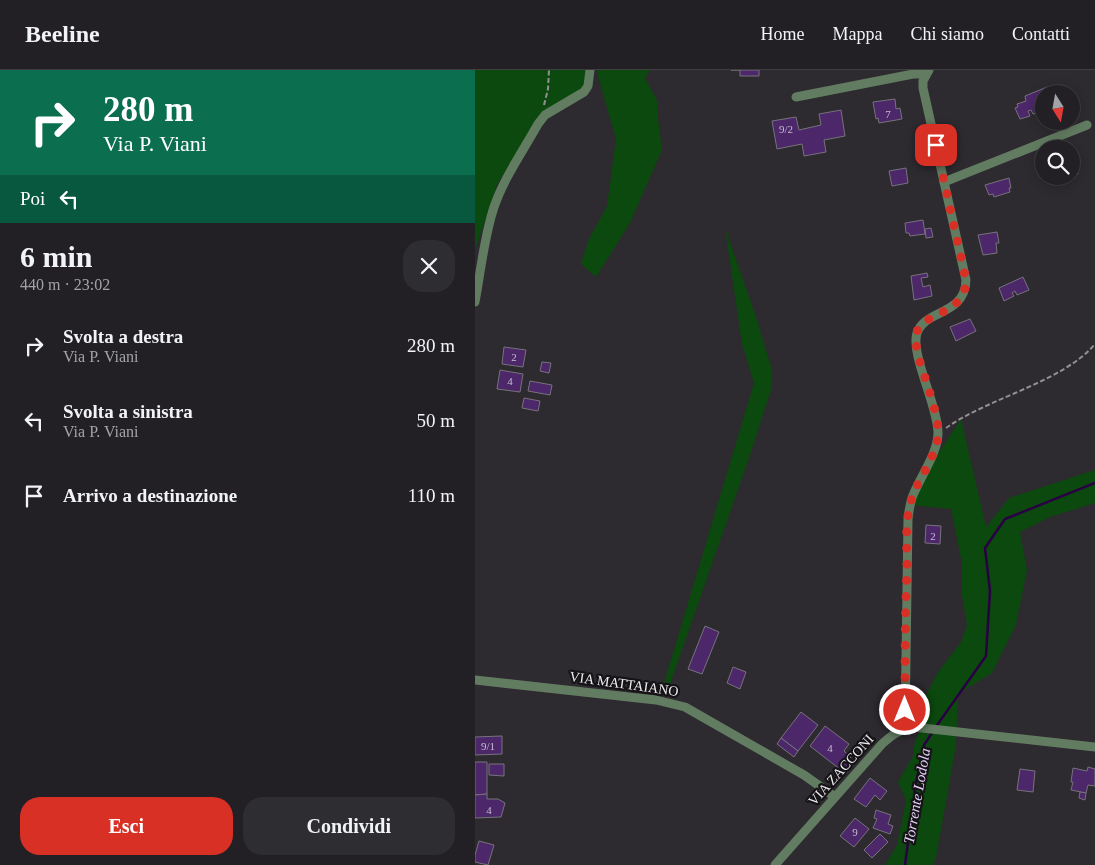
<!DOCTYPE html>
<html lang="it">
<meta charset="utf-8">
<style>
:root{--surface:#222024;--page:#2e2d31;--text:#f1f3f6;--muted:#a2a3a6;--line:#3f3e41;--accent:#d93025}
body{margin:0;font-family:Georgia,serif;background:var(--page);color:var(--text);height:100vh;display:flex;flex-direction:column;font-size:19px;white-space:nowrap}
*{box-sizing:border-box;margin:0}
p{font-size:16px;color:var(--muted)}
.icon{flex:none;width:28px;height:28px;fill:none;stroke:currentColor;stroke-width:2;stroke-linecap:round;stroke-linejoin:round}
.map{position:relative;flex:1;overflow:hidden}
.drawer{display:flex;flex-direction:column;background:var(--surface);width:475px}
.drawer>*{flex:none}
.top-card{background:#0b6e4f;color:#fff;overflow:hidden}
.needle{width:32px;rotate:169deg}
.controls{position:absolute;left:560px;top:15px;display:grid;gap:10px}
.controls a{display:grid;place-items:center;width:45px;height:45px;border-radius:50%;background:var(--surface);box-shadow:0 2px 12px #0003,0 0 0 1px var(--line);font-size:25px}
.pin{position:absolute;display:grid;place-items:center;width:42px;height:42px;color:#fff;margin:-21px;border-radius:10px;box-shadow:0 2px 8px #0006}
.me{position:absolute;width:55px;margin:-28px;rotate:0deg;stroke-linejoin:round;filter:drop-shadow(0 0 4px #0008)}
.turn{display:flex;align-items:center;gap:18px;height:105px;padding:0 20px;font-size:22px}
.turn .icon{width:65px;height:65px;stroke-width:2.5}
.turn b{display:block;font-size:35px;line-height:42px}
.then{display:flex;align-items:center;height:48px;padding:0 20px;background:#0003;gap:10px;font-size:19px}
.round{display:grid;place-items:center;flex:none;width:52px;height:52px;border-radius:20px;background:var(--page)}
.summary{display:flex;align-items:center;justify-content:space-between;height:85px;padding:0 20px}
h1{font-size:30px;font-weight:800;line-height:38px}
.button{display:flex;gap:10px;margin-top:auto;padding:10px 20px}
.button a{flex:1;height:58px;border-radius:20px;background:var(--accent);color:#fff;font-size:20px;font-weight:800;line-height:58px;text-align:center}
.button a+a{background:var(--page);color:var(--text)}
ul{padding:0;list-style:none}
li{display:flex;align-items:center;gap:15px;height:75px;padding:0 20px}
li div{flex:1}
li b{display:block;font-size:19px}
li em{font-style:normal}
header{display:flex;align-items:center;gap:30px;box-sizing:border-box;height:70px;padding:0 25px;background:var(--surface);border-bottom:1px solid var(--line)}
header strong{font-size:24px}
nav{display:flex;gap:28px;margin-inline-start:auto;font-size:18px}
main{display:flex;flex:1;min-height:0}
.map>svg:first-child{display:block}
.green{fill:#0c490e}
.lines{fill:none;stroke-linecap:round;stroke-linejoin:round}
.stream{stroke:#290043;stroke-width:2.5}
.building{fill:#4c276a;stroke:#76737a}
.path{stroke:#929095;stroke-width:2;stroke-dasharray:5 2.5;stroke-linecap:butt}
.minor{stroke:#627c61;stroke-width:9}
.route{stroke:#d93025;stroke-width:9;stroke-dasharray:0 16.2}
.labels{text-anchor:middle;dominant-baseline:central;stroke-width:4.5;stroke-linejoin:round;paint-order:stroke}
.number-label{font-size:11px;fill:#c6bbce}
.street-label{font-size:14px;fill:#eeecf0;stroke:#151316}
.water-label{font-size:15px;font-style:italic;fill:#e4d1fa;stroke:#151316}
</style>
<header>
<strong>Beeline</strong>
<nav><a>Home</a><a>Mappa</a><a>Chi siamo</a><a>Contatti</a></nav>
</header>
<main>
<section class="drawer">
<div class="top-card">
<div class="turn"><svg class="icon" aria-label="right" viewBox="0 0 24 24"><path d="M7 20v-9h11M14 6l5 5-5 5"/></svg><div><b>280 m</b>Via P. Viani</div></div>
<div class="then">Poi<svg class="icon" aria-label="left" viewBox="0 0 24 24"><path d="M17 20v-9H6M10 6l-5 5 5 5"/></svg></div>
</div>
<div class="summary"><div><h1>6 min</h1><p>440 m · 23:02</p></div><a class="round"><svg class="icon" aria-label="close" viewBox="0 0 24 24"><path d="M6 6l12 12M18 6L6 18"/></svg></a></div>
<ul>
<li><svg class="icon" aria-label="right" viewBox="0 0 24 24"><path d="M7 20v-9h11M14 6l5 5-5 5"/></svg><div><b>Svolta a destra</b><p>Via P. Viani</p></div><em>280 m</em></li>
<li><svg class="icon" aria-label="left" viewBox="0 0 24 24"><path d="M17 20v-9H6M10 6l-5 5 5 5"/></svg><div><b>Svolta a sinistra</b><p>Via P. Viani</p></div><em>50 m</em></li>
<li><svg class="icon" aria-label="arrive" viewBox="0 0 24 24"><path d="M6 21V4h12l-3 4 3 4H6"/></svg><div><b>Arrivo a destinazione</b></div><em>110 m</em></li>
</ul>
<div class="button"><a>Esci</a><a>Condividi</a></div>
</section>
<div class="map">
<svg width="620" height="795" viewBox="0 0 620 795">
<rect width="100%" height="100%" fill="#2d2a30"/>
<g class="green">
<path d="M0,0H112V13L104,22L92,27L63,47L22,115L0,180Z"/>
<path d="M123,0H175L170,8L183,32L182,41L187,80L155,153L121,207L106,194L113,171L132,136L141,69L123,6Z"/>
<path d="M250,158L280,244L296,297V320L274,388L192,623H186L279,313L267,274Z"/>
<path d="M486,349L511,457L534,428L620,400V433L575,447L545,462L552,500L541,555L517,603L483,624L481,675L461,788L458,795H410L422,775L431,730L423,712L438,686L440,671L444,663L449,629L463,602L486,572L492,555L487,526V494L476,439L435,435L444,413Z"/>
</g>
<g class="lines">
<g class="stream">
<path d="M460,658L511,586L515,521L510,478L530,449L620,413"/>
<path d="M430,795L441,713L449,675L457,663"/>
</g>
</g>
<g class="building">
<path d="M256,0H284V6H265V0Z"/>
<path d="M572,17L574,23L582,20L583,23L588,22V24H569V41L558,44L556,40L553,41L555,46L545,49L540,38L543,37L542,34L551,31L550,26Z"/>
<path d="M420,29L421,39L425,38L427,49L404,53L403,48L401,49L398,32Z"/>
<path d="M366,40L370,66L349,70L351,82L329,86L327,74L302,79L297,51L321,47L324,60L346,55L344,44Z"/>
<path d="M596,88H598L603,104L596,106Z"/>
<path d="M431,98L433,113L417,116L414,101Z"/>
<path d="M534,108L536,118H534L535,122L519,127L518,124L514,125L510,115Z"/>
<path d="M448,150L450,164L435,166L434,163H431L430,153Z"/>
<path d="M456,158L458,167L451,168L450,159Z"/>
<path d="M522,162L524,173H521L522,183L508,185L503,165Z"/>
<path d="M452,203L453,207L446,208L448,217L455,215L457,226L439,230L436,206Z"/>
<path d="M548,207L554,220L542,225L540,221L537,223L539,226L529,231L524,218Z"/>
<path d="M495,249L501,261L481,271L475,257Z"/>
<path d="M29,277L51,280L48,297L27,294Z"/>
<path d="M67,292L76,293L74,303L65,301Z"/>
<path d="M25,300L48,304L45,322L22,319Z"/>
<path d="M55,311L77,315L75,325L53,321Z"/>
<path d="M49,328L65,331L63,341L47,338Z"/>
<path d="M451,455L466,456L465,474L450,473Z"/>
<path d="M230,556L244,562L227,604L213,599Z"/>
<path d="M258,597L271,602L265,619L252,613Z"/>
<path d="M326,642L343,655L323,681L306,668Z"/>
<path d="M350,656L374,674L369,681L376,687L373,690L378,694L371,704L335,676Z"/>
<path d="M27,666V684L0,685V667Z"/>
<path d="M306,668L323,681L319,687L302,674Z"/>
<path d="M0,692H12V724L0,725Z"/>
<path d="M14,694H29V706L14,705Z"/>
<path d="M613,697L620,699V716L613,715L611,723L596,720L598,712H596L598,698L612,701Z"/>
<path d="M545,699L560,701L558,722L542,720Z"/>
<path d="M395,708L412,721L405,730L400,725L391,737L379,729Z"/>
<path d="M605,722L611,723L610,730L604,728Z"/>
<path d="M12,724V729H23L30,733L26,747L0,748V725Z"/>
<path d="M401,740L416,745L413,754L418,756L415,764L398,758L402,749L399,748Z"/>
<path d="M380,748L394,759L379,777L365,766Z"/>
<path d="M405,764L413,772L397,788L389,780Z"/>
<path d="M4,771L19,775L13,795L0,792V785Z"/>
</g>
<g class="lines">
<g class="path">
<path d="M69,35L73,19L74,0"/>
<path d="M471,358C513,328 588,312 620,274"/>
</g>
<g class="minor">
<path d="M321,27L438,4H450"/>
<path d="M469,112L612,55"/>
<path d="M0,232C6,200 9,167 19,137C29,108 48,81 63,54L70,45L109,22L113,16L115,0"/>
<path d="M0,610L181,630L210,637L329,705L360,727"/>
<path d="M430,658L433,449C434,440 435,431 439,423C446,406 463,382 463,363C463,336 435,284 442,263C450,239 490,246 491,210L448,18V11L454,0"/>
<path d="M300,795L407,674C417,665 425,659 438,657L620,677"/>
</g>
</g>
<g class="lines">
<path class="route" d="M430,640C430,593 430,546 432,499C432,478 430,455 435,435C440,411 461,390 463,365C464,345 451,312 445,292C443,284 440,274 441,265C445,241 490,247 491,210L461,75"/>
</g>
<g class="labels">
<g class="number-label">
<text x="413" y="44">7</text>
<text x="311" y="59">9/2</text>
<text x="39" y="287">2</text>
<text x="35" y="311">4</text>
<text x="458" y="466">2</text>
<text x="13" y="676">9/1</text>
<text x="355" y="678">4</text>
<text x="14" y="740">4</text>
<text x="380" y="762">9</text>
</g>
<g class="street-label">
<text transform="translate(149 614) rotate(8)">VIA MATTAIANO</text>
<text transform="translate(366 700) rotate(-48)">VIA ZACCONI</text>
</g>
<g class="water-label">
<text transform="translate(442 726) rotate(-80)">Torrente Lodola</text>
</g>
</g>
</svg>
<div class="controls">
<a><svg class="needle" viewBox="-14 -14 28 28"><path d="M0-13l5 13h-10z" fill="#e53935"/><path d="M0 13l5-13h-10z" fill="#a2a3a6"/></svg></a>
<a><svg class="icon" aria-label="search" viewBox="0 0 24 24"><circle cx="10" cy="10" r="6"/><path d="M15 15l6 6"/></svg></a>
</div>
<div class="pin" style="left:461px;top:75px;background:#d93025"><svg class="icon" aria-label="arrive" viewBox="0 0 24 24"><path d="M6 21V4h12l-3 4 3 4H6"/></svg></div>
<svg class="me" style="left:430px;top:640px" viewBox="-20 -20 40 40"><circle r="17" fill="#d93025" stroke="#fff" stroke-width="3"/><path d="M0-11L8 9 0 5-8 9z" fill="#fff"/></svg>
</div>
</main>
